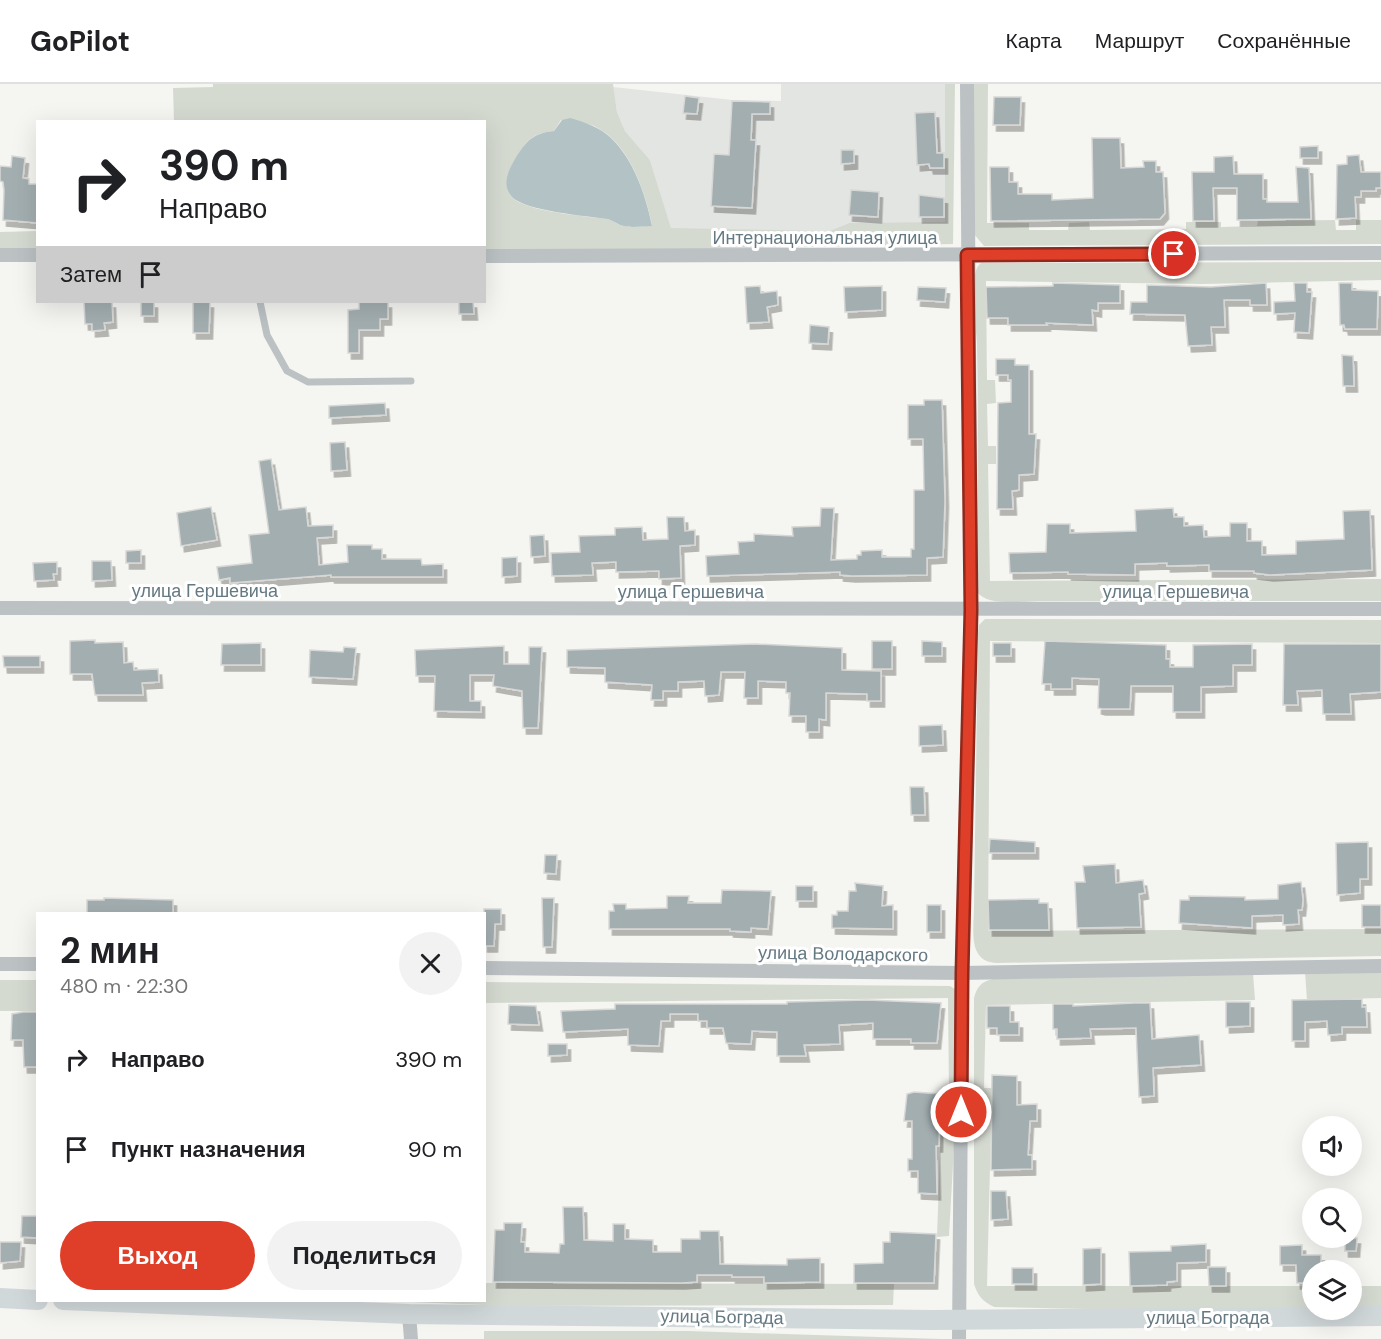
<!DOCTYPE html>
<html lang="ru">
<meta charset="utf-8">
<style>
:root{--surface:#fff;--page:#f2f2f2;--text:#202124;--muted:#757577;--line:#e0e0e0;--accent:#df3e29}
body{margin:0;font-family:"DM Sans",sans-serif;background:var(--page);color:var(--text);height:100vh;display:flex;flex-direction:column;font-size:22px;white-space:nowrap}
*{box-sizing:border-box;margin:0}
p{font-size:20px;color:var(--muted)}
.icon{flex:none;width:33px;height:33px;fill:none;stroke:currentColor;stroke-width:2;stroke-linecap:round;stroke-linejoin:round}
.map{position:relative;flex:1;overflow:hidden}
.panel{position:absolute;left:36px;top:828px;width:450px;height:390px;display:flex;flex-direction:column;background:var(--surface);border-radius:0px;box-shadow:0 6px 24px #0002}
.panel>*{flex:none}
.guide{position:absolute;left:36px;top:36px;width:450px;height:183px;border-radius:0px;box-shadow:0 6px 24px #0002;background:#fff;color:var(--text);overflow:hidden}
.tools{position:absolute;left:1302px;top:1032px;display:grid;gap:12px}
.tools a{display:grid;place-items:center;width:60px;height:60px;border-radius:50%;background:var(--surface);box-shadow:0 6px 24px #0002;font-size:30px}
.pin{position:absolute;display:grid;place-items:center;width:51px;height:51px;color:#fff;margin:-26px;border:3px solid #fff;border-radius:50%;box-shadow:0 2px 6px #0007}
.me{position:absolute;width:66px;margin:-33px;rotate:0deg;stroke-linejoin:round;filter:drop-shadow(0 0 4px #0008)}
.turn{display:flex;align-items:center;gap:21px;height:126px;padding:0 24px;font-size:27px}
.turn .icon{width:78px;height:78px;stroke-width:2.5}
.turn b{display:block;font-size:42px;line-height:51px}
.then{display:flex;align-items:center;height:57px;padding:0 24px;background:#0003;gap:12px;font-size:22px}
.round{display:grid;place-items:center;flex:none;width:63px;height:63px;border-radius:32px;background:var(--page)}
.summary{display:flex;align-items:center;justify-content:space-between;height:102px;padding:0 24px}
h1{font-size:36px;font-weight:700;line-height:45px}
.button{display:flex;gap:12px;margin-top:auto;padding:12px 24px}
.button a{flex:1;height:69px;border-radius:36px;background:var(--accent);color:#fff;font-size:24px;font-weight:700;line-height:69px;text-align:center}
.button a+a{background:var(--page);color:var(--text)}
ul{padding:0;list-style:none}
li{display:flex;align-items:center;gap:18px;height:90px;padding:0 24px}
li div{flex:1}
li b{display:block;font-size:22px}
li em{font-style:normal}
header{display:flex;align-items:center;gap:36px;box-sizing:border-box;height:84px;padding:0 30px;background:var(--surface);border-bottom:2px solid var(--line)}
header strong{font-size:28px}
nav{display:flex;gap:33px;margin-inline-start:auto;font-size:21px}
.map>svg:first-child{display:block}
.built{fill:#e3e5e3}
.green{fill:#d5dad1;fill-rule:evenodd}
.water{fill:#b3c3c5}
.building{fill:#a3aeb1;stroke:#d7d7d5;stroke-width:1.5;filter:url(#shadow)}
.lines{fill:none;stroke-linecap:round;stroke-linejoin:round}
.lane{stroke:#bcc2c4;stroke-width:7}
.street{stroke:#bcc2c4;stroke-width:14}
.secondary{stroke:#d1d8da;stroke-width:20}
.route-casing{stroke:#91281b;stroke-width:15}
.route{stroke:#df3e29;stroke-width:10}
.labels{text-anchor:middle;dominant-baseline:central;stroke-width:6;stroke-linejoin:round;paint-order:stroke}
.street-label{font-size:18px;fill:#657982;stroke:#fff}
</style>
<header>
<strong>GoPilot</strong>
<nav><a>Карта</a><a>Маршрут</a><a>Сохранённые</a></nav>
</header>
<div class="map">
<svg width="1381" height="1255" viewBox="0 0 1381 1255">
<defs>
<filter id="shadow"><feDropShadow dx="3.5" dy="6" stdDeviation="0" flood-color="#0004"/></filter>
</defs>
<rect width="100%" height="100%" fill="#f5f5f2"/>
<path class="built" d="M781,0H945V139H849L829,147L671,145L650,76L625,47L617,28L613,3L732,16L781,17Z"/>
<g class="green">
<path d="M213,0H613L617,28L625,47L650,76L671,144L829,147L849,139L945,138V0H955L953,160L485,170L484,38L174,37L173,4L213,3ZM561,36C572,38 585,38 594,42C629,58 645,107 652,141C644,142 632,144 624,142C618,141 613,136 607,135C587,132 525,128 512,113C500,99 510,84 518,71C528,54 535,49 554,47Z"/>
<path d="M974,0H988L987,139H1029V146H1068L1069,139L1089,138L1090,146L1186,145V138H1221V143L1257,142L1258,137L1335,136L1336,146H1356V136H1381V160L984,162L974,150Z"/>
<path d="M37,147V171H0V148Z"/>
<path d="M1381,178V196L1203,200L986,197L987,296H995L996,319L987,320L988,362H996V380H988L990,497L1381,495V517H1040C1024,517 988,523 977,508C977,425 979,342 977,259C976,242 967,189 981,179Z"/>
<path d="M985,535L1381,536V559L990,557L988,847L1381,845V872L997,879C967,878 974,845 974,823L978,548L979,541Z"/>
<path d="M1305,888H1381V914L1307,916Z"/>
<path d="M1253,889L1255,916L986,921L984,1004H992L987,1202H1312V1225L1136,1226L994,1223C982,1217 978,1212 974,1200V914C977,903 980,899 992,895Z"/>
<rect x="0" y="896" width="37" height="31"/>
<path d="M484,898L950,902L955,905L958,912L957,1009L949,1152L937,1153L942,1008H949L948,914L485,919Z"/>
<path d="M485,1199L894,1200L893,1221L508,1222L388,1217L484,1216Z"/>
<rect x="1352" y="1202" width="29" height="22"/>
<path d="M484,1247H689L941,1255H484Z"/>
</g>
<path class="water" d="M570,34C584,38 600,43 611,54C634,76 646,112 652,142C643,142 632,144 624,142C618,141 613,136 607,135C587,132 525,127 512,113C501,101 508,87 515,75C526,57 533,49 554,47L562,36Z"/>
<g class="building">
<path d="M685,12L699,14L697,30L683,29Z"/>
<path d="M994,13H1021L1020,41H993Z"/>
<path d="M732,17L770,18V30H752L751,56H756L752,124L711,122L714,70L729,71Z"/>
<path d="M935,28L937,69H944V84H930L929,80L917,81L915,29Z"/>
<path d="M1092,54H1120L1121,84L1144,83L1143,77H1156V88H1163L1165,129L1160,135L991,137L990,83H1009V98H1018V110H1052V116L1093,114Z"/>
<path d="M1318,62V74H1300V63Z"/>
<path d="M841,66H854V79L841,80Z"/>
<path d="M1359,71L1361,88H1381V104H1376V107H1361V113H1355L1356,134L1336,135L1337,81L1347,80V72Z"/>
<path d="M12,72L25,74L23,94L29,95V100H38V139L3,136L4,106L3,98L0,97V82L11,83Z"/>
<path d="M1233,72L1234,90H1263V115H1267V118H1298L1296,83L1309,84L1311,135L1237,136V104H1213L1214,137H1193L1192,88H1214V73Z"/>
<path d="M851,106L879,108L878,133L849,131Z"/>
<path d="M919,111L944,114V133H919Z"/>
<path d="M1053,199L1120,201V219H1098V227L1092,226L1093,241L1046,239L1047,241H1008V234H987L986,203L1053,202Z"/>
<path d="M1266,199L1267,221H1250V216H1224L1225,243H1211L1212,261L1188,262L1185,231L1130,230L1131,218H1147V201L1211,203Z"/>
<path d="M1294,199H1307V208H1312L1309,249L1294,248L1295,229L1274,230V218L1295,217Z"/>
<path d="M1339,199H1352V206L1378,207L1377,245H1345L1344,241H1340Z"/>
<path d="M760,202L761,209L777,207L778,221L767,223L769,238L747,239L745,203Z"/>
<path d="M882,202V226L845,228L844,203Z"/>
<path d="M918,203L946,204L945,218L917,216Z"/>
<path d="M84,218H112L113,238L104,239L105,246L92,247V240H85Z"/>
<rect x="141" y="218" width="13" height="14"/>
<path d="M193,218H210L209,249H193Z"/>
<path d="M359,218H388V235H380V246H359V269H348V226L359,225Z"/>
<path d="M459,218H473L474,230H459Z"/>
<path d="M810,241L829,243L828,260L809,259Z"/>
<path d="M1342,271L1353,272L1354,302H1343Z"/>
<path d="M996,275H1015V281H1029V350H1036L1034,390L1019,391V406L1012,407L1013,425H997L998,319L1011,318V296H1008V291H996Z"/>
<path d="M924,316H942L945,417L943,473L927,474V491L852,492L840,491V488L707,492L706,472L739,470L738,458L754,457V450L793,452L792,443L820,442L821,424H834L831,476L857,475V471H861V467L882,466V473H911V465H914V406H924L923,355H908V321H924Z"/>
<path d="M385,319L386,331L329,334V322Z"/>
<path d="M345,358L347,386L331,387L330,359Z"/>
<path d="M271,375L279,426L306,423L308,442L333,441V453L317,454L319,481L348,478L347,461H372V465H382V475H421L422,481L443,480V493H331V491L230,499V494L219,496L217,483L252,479L249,451L269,449L259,377Z"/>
<path d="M211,423L217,456L181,462L177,429Z"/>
<path d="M1173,424L1174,433H1184V442L1203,441L1204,453L1230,452V439H1247V457H1262V471L1296,470V457L1344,455L1343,427L1370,426L1372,486L1270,491L1254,489V487H1209V481L1167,482V479L1135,480V491L1068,490V488L1010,489L1009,469L1046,468L1047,440H1070V449L1136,447L1135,426Z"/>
<path d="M667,433H684L685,447L695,446V461L680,462L681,494L659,495V487L616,488V478L592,479L593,491L552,492L551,469L580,468L579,452L615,451V444L642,443L643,456L668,455Z"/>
<path d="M544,451L545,472L531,473L530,452Z"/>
<path d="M141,466V479H126V467Z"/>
<path d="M517,473V492L502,493V474Z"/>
<path d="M92,477H111L112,496L92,497Z"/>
<path d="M57,478V490H53L54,496L34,497L33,479Z"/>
<path d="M95,556V559L123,558L124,579L133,578L134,586L158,585L159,598L142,599L143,611H95L92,590H70V557Z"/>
<rect x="872" y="557" width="20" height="28"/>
<path d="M922,557L942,558V572H922Z"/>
<path d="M1045,557L1166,561V575H1170V583H1193V561L1252,560V581H1233V602L1201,603V628H1173V602H1131L1130,625H1102L1098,624L1099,595L1072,594V605H1051V600H1042Z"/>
<path d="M261,559V581H221L222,560Z"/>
<rect x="993" y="559" width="18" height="13"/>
<path d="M755,560L842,564V586L881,587V617H867V610L826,609V636L819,635V648H806V632H789L790,609H786V598L758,597V614H744L745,588H721L719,611L705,612L704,597L678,598V607H663V616H651L652,601L605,598V584L567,583V566Z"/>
<path d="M1284,560H1381V608L1350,610L1351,630H1323L1322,606L1297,607L1298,621H1283Z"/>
<path d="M504,562V580H529V563H542L538,644H523L522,607L493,602L494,591H470V617H481V628L434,627L435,592H416L415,566Z"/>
<path d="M344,563L356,564L353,595L309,593L310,566L343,568Z"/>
<path d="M3,572H40V583H4Z"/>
<path d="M942,641L943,661L919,662V642Z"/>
<path d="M910,703H924L925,731H911Z"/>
<path d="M990,755L1035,758V769H989Z"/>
<path d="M1368,758V795H1360V809L1337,811L1336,759Z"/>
<path d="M545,771H557L556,790L544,789Z"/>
<path d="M1115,780L1116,799L1143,796L1145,809L1139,810L1141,843L1077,844L1075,798H1085L1083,782Z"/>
<path d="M1301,798L1303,816L1302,826H1298L1299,840L1283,841V831L1252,832V844L1179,839L1180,816H1189V812L1245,813V816L1278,815V801Z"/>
<path d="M855,799L883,802L882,822L893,821V845L832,844V831H837V827H848L849,807H856Z"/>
<rect x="796" y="802" width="17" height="15"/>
<path d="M722,806L771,807L768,845L751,844V848L730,847V845H609V827H614L613,820H626V825L667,824V812H689L688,819H721Z"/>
<path d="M104,814L173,816V830H87V816H104Z"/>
<path d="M542,814H554L552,863H543Z"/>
<path d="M1039,815V819H1048L1049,846H989L988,816Z"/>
<rect x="927" y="821" width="14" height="27"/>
<rect x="1362" y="821" width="19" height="22"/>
<path d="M484,825H501V840H495L494,862H484Z"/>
<path d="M1362,915V923H1366L1367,943H1342V950L1328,951L1327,937L1305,938V957H1292V916Z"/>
<path d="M867,916L941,919L937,959H911V955H873V939L839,941L840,960L804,961L806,972H777V948L752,947L751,960L726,959L723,944H707V937H698V930H670V937H661L659,962L628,961V945L563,948L561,927L615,925V920H787V918Z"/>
<path d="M1226,918H1250V942L1226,943Z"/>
<path d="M1135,919H1150L1152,955L1199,951L1201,981L1153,984L1154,1012L1139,1013L1136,944L1090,945L1091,954L1057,955V945H1053V920H1073V922Z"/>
<path d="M509,921L536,922L539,941L508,940Z"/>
<path d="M987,922H1010V938H1019V951H997V944H987Z"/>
<path d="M23,928H38L37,983H24L23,956H11L12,930Z"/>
<path d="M548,960H567V971L548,972Z"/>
<path d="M992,991L1017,992V1021L1037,1020V1037H1030L1028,1071H1032V1085L991,1086Z"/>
<path d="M914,1008L940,1010L939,1062H936L937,1110L918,1109V1087H908V1075H912V1037H904L907,1010Z"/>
<path d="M991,1107H1006L1008,1135L991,1136Z"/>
<path d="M563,1123H583L584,1156L613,1157V1140H625V1155L653,1156V1168H681V1155H700V1147H719L720,1180L787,1181V1175L820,1174V1198L764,1199V1193H732V1191H697V1198L682,1199L493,1198L495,1146H504V1139H522L521,1158H525V1168L559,1169L560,1160H564Z"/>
<path d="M22,1132H38V1154L21,1153Z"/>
<path d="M890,1148L936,1150L934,1199H854V1180L883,1179V1158H890Z"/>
<path d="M1345,1154H1357L1356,1167H1345Z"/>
<path d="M0,1158H21L20,1177L0,1179Z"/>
<path d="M1206,1160V1178L1177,1179V1197L1167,1198V1201L1130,1202L1129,1168L1171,1167V1162Z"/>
<path d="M1302,1161V1171H1321V1186H1312V1199H1297L1296,1181H1280V1162Z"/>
<path d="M1101,1164V1200L1083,1201V1165Z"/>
<path d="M1208,1183H1226V1202H1209Z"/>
<rect x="1012" y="1184" width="21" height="16"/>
</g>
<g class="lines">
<path class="lane" d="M260,218L267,251L287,287L308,298L411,297"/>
<g class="street">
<path d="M0,171H38"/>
<path d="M484,172L1381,169"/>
<path d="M0,524L1381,525"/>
<path d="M0,880H38"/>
<path d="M484,884L962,889L1381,882"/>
<path d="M409,1230L411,1255"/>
<path d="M959,1255L962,889L971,526L967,0"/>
</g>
<g class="secondary">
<path d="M0,1214L38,1216"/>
<path d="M63,1216L409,1230L933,1236L1381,1232"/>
</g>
</g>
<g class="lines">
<defs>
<path id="route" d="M961,1028L962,889L971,526L967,171L1174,170"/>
</defs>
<use href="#route" class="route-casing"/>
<use href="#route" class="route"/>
</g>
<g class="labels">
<g class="street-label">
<text x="825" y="154">Интернациональная улица</text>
<text x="205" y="507">улица Гершевича</text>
<text x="691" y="508">улица Гершевича</text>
<text x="1176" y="508">улица Гершевича</text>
<text transform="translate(843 870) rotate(1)">улица Володарского</text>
<text transform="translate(722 1233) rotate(1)">улица Бограда</text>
<text x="1208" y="1234">улица Бограда</text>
</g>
</g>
</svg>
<div class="tools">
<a><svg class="icon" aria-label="sound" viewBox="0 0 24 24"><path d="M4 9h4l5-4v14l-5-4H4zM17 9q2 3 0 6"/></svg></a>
<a><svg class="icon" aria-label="search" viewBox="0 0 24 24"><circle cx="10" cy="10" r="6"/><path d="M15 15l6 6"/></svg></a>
<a><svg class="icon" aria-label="layers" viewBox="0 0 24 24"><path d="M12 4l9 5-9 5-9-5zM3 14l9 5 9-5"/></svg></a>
</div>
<div class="pin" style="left:1174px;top:170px;background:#d93025"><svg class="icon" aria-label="arrive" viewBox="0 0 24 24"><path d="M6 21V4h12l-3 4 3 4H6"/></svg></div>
<svg class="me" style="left:961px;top:1028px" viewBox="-20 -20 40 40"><circle r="17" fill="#df3e29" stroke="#fff" stroke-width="3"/><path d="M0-11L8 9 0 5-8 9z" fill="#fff"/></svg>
<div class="guide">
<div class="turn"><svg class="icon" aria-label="right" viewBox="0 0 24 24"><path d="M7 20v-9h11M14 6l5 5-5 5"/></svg><div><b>390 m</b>Направо</div></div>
<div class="then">Затем<svg class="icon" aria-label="arrive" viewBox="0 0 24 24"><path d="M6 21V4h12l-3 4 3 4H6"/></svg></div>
</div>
<section class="panel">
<div class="summary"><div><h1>2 мин</h1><p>480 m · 22:30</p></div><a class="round"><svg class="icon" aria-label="close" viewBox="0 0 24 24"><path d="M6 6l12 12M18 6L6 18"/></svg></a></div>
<ul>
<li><svg class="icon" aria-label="right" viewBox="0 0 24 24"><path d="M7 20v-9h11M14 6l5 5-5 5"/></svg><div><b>Направо</b></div><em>390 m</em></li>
<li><svg class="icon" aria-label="arrive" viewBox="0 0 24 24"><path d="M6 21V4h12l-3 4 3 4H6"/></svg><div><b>Пункт назначения</b></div><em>90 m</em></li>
</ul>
<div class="button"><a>Выход</a><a>Поделиться</a></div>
</section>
</div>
